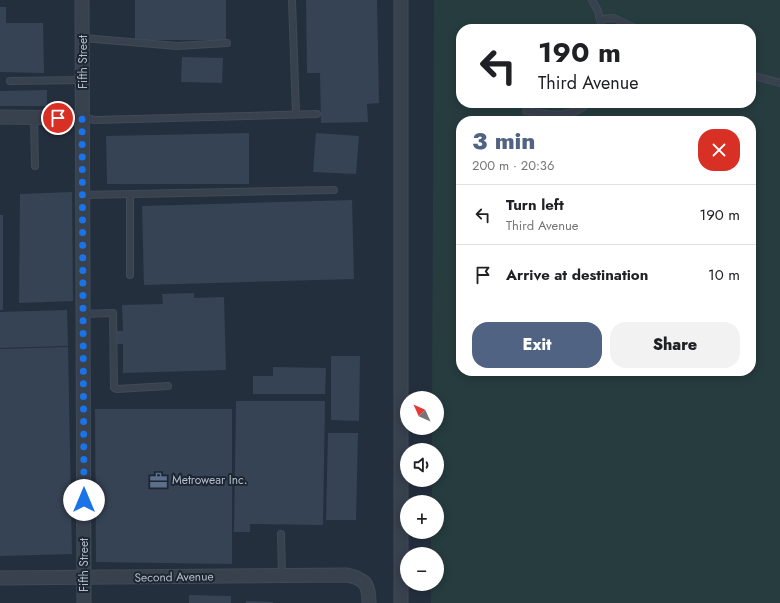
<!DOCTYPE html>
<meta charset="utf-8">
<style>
:root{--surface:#fff;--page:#f2f2f2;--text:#202124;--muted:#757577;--line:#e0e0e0;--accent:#506383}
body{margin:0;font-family:Jost,sans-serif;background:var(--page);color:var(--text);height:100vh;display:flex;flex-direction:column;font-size:15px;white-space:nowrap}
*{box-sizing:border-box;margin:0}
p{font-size:13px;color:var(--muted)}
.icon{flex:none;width:22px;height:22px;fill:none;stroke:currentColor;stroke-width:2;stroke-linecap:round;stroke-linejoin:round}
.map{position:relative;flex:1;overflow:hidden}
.sheet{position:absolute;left:456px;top:116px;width:300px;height:260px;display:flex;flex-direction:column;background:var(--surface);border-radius:16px;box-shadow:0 2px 10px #0003}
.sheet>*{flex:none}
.banner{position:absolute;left:456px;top:24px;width:300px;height:84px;border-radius:16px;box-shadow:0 2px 10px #0003;background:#fff;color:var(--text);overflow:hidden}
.needle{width:26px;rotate:315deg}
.tools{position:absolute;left:400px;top:391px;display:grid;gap:8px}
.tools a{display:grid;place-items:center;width:44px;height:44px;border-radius:50%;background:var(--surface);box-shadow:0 2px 10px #0003;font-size:20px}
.pin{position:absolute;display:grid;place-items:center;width:34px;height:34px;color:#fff;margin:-17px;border:2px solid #fff;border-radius:50%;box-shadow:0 1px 4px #0007}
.me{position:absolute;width:44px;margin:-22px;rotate:0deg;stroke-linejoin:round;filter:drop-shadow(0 0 3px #0008)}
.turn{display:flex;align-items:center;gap:14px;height:84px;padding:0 16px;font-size:18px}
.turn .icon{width:52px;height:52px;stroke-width:2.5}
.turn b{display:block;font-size:28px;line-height:34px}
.round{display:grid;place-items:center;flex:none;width:42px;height:42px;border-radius:16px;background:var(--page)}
.overview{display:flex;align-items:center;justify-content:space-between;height:68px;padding:0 16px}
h1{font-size:24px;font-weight:800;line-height:30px;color:var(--accent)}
.primary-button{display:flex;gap:8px;margin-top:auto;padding:8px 16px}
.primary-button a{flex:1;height:46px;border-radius:16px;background:var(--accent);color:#fff;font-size:16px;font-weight:800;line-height:46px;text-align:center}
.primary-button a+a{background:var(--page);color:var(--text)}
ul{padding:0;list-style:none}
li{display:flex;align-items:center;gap:12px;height:60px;padding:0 16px;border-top:1px solid var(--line)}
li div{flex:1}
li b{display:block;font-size:15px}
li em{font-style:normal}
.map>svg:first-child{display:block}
.green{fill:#263c3f;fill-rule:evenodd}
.building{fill:#364354}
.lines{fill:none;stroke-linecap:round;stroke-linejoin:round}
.service-casing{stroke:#414a57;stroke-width:8}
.minor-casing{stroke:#414a57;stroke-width:15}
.service{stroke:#38414e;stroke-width:6}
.minor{stroke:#38414e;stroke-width:13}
.route{stroke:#1a73e8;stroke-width:7;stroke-dasharray:0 12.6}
.labels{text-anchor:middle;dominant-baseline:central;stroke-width:4;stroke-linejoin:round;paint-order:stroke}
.street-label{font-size:12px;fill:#b4bcc9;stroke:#1d2633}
.poi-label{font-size:12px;fill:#b4bcc9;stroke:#1d2633;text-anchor:start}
</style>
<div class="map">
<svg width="780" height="603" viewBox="0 0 780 603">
<rect width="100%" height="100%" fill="#242f3e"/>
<path class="green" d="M434,0H780V603H431V584H437V554H431V532H437V502H432V480H437V450H432V428H437V398H432ZM461,29H751V103H461ZM461,121H751V371H461Z"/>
<g class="building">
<rect x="135" y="0" width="91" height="40"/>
<path d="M306,0H377L379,103L367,104L368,122L321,123L320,73H307Z"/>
<path d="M0,7H6V23H43L44,73L0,72Z"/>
<path d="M182,57L223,58L222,83L181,82Z"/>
<path d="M47,90V106H0V91Z"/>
<path d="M249,133V184H107L106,136Z"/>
<path d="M316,133L359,136L356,174L313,172Z"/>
<path d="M72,192L73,301L19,303L20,194Z"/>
<path d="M352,200L354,279L144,285L142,206Z"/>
<rect x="0" y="215" width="3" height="95"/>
<path d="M194,293V298L224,297L226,370L123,373V344H116V331H123L122,305L163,304L162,294Z"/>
<path d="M67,310L68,346L0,348V312Z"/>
<path d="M68,347L72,554L0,556V349Z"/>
<path d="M331,356H360L359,421L331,420Z"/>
<path d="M273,367L326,368L325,394H253V376H273Z"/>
<path d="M236,401H325L323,525L250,524V532H234Z"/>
<path d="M95,409H232V564L96,562Z"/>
<path d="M328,433H358L356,520H326Z"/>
<path d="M189,595L231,596V603H189Z"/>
<path d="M246,601L273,602V603H246Z"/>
</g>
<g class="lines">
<defs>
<g id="service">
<path d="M292,0L296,114"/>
<path d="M592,0L598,11L602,29"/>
<path d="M600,19L614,18L637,29"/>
<path d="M83,38L177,46L227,43"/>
<path d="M751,75L780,83"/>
<path d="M10,81L83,80"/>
<path d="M526,111C548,114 570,120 588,103"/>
<path d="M34,117L35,166"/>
<path d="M82,118L96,120L317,114"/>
<path d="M130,194V275"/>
<path d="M83,195L334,190"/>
<path d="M83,314L113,313L114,388L117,389L168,386"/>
<path d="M281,534L282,575"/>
</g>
<g id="minor">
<path d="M82,0L84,603"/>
<path d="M401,0V603"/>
<path d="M0,117L82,118"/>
<path d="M0,578L347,575C366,579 369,585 369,603"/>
</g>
</defs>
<use href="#service" class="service-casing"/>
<use href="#minor" class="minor-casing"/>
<use href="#service" class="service"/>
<use href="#minor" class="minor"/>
</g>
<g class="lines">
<path class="route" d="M58,118H82L84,500"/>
</g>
<defs>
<symbol id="office-bare" viewBox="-9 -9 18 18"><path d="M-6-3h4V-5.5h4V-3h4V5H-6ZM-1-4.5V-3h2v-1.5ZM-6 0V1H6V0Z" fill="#5c6f8a" stroke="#1d2633" stroke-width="2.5" paint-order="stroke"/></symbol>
</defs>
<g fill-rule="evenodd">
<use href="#office-bare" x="146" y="468" width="25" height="25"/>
</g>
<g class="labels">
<g class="street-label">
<text transform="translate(83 62) rotate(-90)">Fifth Street</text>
<text transform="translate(84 565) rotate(-90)">Fifth Street</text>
<text transform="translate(174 577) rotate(-1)">Second Avenue</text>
</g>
<g class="poi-label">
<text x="172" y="480">Metrowear Inc.</text>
</g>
</g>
</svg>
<div class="tools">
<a><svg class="needle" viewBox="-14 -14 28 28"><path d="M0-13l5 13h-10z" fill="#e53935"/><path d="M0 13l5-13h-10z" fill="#757577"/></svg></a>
<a><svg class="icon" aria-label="sound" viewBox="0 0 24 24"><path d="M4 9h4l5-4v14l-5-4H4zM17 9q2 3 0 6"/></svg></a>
<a>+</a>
<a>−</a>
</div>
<div class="pin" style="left:58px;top:118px;background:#d93025"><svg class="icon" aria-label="arrive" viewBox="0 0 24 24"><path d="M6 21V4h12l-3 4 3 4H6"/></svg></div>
<svg class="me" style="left:84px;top:500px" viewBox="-20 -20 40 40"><circle r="19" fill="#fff"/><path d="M0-13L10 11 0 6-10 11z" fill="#1a73e8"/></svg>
<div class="banner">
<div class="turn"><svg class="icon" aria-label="left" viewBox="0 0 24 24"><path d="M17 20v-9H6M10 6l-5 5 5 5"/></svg><div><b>190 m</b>Third Avenue</div></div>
</div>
<section class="sheet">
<div class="overview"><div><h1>3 min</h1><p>200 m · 20:36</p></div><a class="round" style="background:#d93025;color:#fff"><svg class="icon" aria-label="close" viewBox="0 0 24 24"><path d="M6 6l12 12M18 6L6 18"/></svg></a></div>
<ul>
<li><svg class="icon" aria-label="left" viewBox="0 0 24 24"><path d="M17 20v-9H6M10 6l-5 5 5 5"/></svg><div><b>Turn left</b><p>Third Avenue</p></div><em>190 m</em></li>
<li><svg class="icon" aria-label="arrive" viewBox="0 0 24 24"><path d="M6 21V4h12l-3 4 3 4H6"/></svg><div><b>Arrive at destination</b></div><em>10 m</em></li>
</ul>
<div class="primary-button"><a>Exit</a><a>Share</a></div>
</section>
</div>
